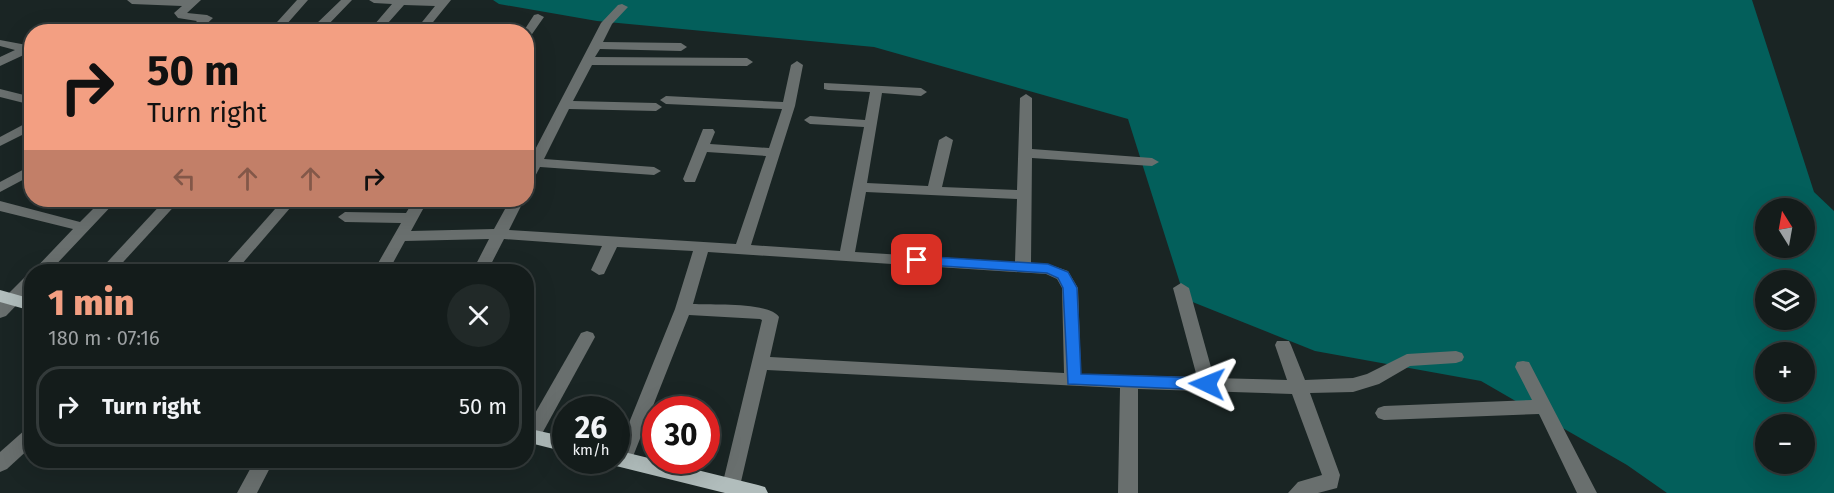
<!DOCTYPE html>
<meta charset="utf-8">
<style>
:root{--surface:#141c1b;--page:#212928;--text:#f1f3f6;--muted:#9da1a3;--line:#333a3a;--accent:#f39f82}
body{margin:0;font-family:"Fira Sans",sans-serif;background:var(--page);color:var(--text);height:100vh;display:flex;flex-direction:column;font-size:22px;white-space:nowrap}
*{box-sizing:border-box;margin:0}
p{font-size:20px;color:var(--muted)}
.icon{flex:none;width:33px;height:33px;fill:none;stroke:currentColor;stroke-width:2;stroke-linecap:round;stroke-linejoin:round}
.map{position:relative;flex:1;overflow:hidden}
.panel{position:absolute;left:24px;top:264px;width:510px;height:204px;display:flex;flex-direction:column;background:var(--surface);border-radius:24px;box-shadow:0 6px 24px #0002,0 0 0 2px var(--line)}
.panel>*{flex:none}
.top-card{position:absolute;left:24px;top:24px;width:510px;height:183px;border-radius:24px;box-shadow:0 6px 24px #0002,0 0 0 2px var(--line);background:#f39f82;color:#111;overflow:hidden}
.needle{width:39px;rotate:349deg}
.buttons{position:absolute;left:1755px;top:198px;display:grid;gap:12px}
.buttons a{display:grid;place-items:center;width:60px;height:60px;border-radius:50%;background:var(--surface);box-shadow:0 6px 24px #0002,0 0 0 2px var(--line);font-size:30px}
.speed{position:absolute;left:552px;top:396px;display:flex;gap:12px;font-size:30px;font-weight:700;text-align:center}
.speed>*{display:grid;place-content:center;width:78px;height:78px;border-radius:50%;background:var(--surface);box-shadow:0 6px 24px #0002,0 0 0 2px var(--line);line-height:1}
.speed small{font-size:15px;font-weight:400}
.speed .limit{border:9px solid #d22;background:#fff;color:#111}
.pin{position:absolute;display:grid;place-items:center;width:51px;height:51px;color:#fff;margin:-26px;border-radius:12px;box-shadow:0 3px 9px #0006}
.me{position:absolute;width:66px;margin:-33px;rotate:272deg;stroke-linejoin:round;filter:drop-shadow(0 0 4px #0008)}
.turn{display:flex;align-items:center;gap:21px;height:126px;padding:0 24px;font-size:27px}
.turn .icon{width:78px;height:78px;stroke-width:2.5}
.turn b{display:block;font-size:42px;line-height:51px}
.lanes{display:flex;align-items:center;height:57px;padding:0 24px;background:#0003;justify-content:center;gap:30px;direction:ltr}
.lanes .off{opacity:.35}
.round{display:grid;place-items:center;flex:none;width:63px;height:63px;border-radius:32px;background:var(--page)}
.headline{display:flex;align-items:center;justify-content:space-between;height:102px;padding:0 24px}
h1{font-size:36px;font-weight:800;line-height:45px;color:var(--accent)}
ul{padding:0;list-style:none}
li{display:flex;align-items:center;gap:18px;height:81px;margin:0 12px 9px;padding:0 12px;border:3px solid var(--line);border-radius:24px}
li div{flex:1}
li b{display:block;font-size:22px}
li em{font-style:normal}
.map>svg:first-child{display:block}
.water{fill:#035f5b;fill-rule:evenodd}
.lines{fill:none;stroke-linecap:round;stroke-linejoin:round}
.minor{fill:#696f6e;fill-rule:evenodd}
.major{fill:#b1bdbc;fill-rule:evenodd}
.route{fill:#1a73e8;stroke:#114b97;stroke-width:1.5}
</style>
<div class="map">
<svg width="1834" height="493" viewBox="0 0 1834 493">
<rect width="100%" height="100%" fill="#1a2524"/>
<path class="water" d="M493,0H1752L1814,192L1834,211V493H1667L1627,465L1481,381L1315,351L1185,299L1128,119L874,47L597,21L499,4ZM1766,208H1804V248H1766ZM1766,280H1804V320H1766ZM1766,352H1804V392H1766ZM1766,424H1804V464H1766Z"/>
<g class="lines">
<g class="minor">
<path d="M127,0H201L187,13L207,15L213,18L198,32H186L197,21L178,18L174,13L182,6L132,4Z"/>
<path d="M297,0H308L286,25L314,26L341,0H352L326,27L347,29L352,32H268Z"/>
<path d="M369,0H451L425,32H414L435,6L404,5L380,32H368L392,4L374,3Z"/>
<path d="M622,4L628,7L612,24L603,42L681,43L687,47L681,51L600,49L595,57L747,58L753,62L747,66L592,65L573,101L656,103L662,107L656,111L569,109L544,159L654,167L661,171L654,175L540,167L531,184L526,185V167L601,23L618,5Z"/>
<path d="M538,14L544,17L530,37L526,38V32H523L534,15Z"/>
<path d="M0,40L32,46V53H28L0,66V57L15,50L0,46Z"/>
<path d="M797,61L803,65L795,106L751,245L840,251L864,127L810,124L804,120L810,116L865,120L870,92L828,90L824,89V83L921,88L927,92L921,96L882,93L867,183L928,186L939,140L946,136L953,140L942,187L1017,190L1020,98L1026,94L1032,98V149L1152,158L1159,162L1152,166L1032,158L1031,263L1048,264L1068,271L1078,288L1081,374L1197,377L1173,288L1181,283L1189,288L1214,378L1287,380L1275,345L1277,341H1289L1291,345L1305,380L1353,378L1367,374L1407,354L1456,351L1462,353L1464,357L1462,361L1456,363L1410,366L1379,384L1353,392L1310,393L1340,475L1337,488L1318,493H1288L1298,482L1322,475L1292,394L1138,389V493H1118L1120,388L767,370L740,486L738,492L728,493L722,486L762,320L760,319L689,315L630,464L623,467L616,464L614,460L675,309L693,251L617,247L604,274L599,275L591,270L602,246L504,239L487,272H472L489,239L405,241L388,272H373L401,223L345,222L338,217L345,212L406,213L414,200H428L411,231L494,229L510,200H524L509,230L736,244L766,156L707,152L695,182H685L683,179L703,129H713L715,132L710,144L769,148L782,109L666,104L660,100L666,96L783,102L791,65ZM866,192L1017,199L1015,262L855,252ZM708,252L1046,274L1057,279L1062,288L1064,373L770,357L779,317C770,302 710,305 693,304Z"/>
<path d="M0,89L32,97V105L0,97Z"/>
<path d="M32,120V130L0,146V137Z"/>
<path d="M32,165V175L0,192V182Z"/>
<path d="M102,200H117L49,272H32L73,229L0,211V201L80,222Z"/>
<path d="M165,200H180L114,272H98Z"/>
<path d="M283,200H297L235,272H219Z"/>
<path d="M32,274V289L6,316L0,318V302L27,275Z"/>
<path d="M587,331L593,333L595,337L538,441L532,443L526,441V429L581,333Z"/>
<path d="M1523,361L1529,362L1597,493H1577L1539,414L1384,420L1378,418L1375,413L1378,408L1384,406L1532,400L1515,367L1517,362Z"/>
<path d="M32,427V446L7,469L0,472V452L26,429Z"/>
<path d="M255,460H274L257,493H237Z"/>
</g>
<g class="major">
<path d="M0,290L32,299V311L0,302Z"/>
<path d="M526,428L566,437V452L526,442Z"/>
<path d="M616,450L758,485L765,487L768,493H725L616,466L608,460H616Z"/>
</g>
</g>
<path class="route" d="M917,256L1048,264L1068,272L1077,288L1081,374L1207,378L1215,384L1207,390L1068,384L1063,288L1058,278L1047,273L912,264L910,260Z"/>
</svg>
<div class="buttons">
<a><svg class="needle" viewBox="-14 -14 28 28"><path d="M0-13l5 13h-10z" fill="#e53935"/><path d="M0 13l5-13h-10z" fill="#9da1a3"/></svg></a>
<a><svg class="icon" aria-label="layers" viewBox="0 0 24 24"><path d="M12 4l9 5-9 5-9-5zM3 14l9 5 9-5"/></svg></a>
<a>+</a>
<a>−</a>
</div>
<div class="speed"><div>26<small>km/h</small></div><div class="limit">30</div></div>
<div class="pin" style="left:917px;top:260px;background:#d93025"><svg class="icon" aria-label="arrive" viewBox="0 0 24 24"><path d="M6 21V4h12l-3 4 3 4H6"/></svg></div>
<svg class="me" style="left:1207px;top:384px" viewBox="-20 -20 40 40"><path d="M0-17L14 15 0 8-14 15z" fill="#1a73e8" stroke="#fff" stroke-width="4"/></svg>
<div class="top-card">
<div class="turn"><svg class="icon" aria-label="right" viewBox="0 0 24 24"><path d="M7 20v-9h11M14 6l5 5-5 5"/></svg><div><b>50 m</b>Turn right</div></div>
<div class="lanes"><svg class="icon off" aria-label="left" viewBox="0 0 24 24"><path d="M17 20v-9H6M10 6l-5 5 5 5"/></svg><svg class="icon off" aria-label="ahead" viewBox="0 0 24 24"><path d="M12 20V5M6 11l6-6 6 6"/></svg><svg class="icon off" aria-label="ahead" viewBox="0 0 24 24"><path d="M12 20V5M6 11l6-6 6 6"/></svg><svg class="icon" aria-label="right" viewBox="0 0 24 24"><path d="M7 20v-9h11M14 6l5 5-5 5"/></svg></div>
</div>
<section class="panel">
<div class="headline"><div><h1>1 min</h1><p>180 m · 07:16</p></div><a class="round"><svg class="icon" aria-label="close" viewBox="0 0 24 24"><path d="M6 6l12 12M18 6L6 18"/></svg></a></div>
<ul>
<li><svg class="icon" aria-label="right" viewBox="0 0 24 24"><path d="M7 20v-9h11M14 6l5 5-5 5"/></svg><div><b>Turn right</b></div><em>50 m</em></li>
</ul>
</section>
</div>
